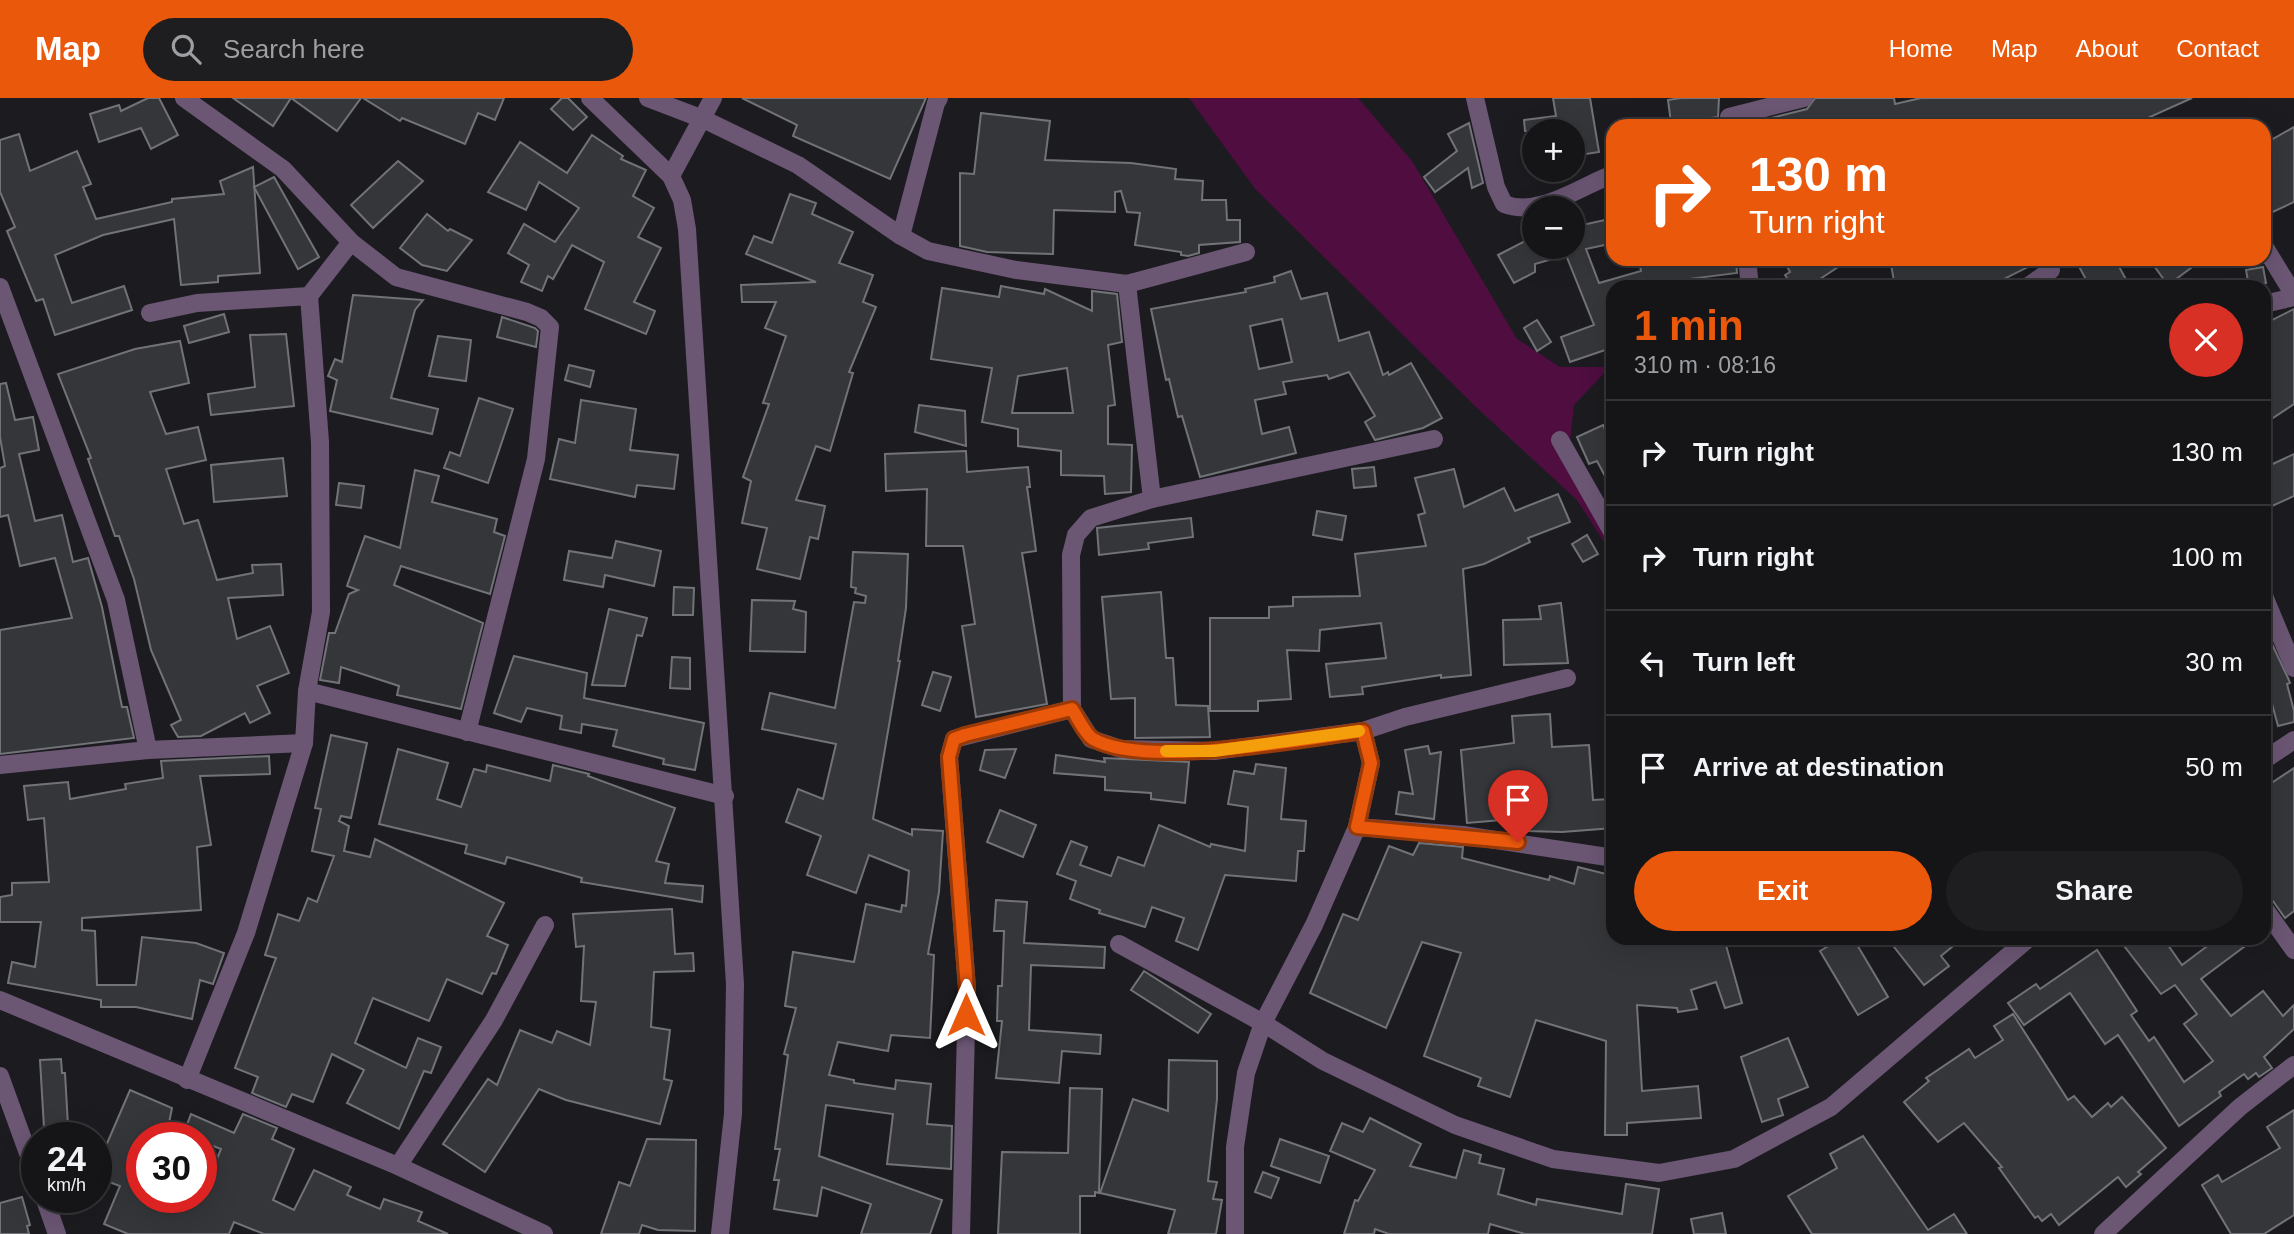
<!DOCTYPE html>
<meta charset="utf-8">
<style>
:root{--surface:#151518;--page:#1e1e21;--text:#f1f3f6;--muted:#9d9fa2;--line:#343437;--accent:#ea580c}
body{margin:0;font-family:Arial,sans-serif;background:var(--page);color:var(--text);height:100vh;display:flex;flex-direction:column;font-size:26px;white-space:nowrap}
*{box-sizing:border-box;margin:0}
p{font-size:23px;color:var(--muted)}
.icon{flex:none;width:38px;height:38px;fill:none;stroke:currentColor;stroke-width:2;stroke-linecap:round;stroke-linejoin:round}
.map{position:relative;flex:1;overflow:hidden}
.panel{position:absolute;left:1606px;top:182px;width:665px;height:665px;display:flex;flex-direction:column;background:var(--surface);border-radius:21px;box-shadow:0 7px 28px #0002,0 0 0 2px var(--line)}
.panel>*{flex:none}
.top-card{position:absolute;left:1606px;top:21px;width:665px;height:147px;border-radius:21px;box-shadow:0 7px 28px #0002,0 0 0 2px var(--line);background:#ea580c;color:#fff;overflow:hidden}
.tools{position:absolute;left:1522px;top:21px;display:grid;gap:14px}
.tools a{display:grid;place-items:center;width:63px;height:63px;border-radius:50%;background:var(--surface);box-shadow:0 7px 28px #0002,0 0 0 2px var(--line);font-size:35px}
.speed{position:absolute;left:21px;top:1024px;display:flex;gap:14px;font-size:35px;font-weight:700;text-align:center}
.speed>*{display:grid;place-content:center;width:91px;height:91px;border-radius:50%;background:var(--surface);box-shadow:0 7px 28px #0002,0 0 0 2px var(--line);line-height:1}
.speed small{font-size:18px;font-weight:400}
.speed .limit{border:10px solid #d22;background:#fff;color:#111}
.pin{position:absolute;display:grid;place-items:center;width:60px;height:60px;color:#fff;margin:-72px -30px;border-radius:50% 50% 50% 0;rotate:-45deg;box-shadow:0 0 7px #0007}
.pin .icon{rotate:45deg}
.me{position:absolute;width:77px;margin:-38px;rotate:0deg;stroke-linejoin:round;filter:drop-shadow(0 0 5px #0008)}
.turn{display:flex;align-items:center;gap:24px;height:147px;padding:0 28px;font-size:32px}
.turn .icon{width:91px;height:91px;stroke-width:2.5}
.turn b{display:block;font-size:49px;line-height:60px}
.round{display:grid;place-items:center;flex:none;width:74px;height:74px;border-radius:37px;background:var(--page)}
.overview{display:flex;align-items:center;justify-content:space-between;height:119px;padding:0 28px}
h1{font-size:42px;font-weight:800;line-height:52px;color:var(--accent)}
.action{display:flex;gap:14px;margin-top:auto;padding:14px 28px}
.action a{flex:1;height:80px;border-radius:42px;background:var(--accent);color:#fff;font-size:28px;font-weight:800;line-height:80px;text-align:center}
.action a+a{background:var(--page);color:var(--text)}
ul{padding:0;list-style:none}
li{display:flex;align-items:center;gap:21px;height:105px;padding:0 28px;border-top:2px solid var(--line)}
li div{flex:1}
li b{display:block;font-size:26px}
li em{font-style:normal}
header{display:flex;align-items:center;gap:42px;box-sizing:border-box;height:98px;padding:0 35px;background:var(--accent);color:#fff}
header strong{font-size:33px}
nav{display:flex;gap:38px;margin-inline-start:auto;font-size:24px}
.search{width:490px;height:63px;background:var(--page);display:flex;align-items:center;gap:18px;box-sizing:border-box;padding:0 24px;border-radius:38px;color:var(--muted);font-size:26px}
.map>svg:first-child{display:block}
.green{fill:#4f0d40}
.building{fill:#34363a;stroke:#727378;stroke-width:2;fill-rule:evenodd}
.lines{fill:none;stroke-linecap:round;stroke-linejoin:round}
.minor{stroke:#6b5674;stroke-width:18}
.route-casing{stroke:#983908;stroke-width:18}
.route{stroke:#ea580c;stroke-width:12}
.slow{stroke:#f59e0b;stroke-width:12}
</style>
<header>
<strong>Map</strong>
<div class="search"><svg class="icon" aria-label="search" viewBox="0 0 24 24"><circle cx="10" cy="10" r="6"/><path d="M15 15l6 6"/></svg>Search here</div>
<nav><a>Home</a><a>Map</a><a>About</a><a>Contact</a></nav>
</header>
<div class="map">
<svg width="2294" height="1136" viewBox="0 0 2294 1136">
<rect width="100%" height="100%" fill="#1c1c20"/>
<path class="green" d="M1189,0H1358L1412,63L1517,241L1560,269H1610L1574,307L1568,362L1613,430V458L1577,402L1477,310L1256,92Z"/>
<g class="building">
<path d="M148,0H159L178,37L151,51L141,30L99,44L90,16L119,7L121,13Z"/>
<path d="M233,0H361L337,33L291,0L273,28Z"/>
<path d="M363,0H504L495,22L478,15L465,46L402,20L400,23Z"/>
<path d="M562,0H568L587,19L573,32L551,11Z"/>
<path d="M742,0H926L890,81L793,38L797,27Z"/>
<path d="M1553,0H1590L1599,54L1573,58V33H1525L1524,22L1556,18Z"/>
<path d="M1681,0H1719L1718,19L1671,25L1668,2Z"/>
<path d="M1815,0H1894L1895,6L1921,0H2192L2143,22L2148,28H1760L1759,23L1807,11Z"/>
<path d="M981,15L1050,23L1045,62L1131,65L1176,71L1175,81L1203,83L1202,102H1226L1227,122H1240V144L1199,147V155L1188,158L1181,157V154L1135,147L1140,115L1127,114L1121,93L1115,94V114L1054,112L1053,156L987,154L960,148V75L974,76Z"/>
<path d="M1469,25L1483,85L1472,90L1468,70L1435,94L1424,79L1457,53L1448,36Z"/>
<path d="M2294,29V104L2264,118V46Z"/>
<path d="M19,36L30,73L77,53L91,86L83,89L96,121L172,104V101L224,96L220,83L253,69L260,175L218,178V184L181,187L174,121L103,137L55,157L72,205L124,188L132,212L55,237L43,201L36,203L7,133L15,129L0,94V42Z"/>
<path d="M592,37L623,58L621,61L646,72L633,98L654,110L638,139L661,150L634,204L655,213L646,236L585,211L604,164L572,147L553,181L548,178L542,193L521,184L529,167L508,155L524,126L555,144L579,110L539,84L526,112L488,94L520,44L567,75Z"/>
<path d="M398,63L423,83L373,130L351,107Z"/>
<path d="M274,79L319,159L298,171L254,89Z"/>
<path d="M790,96L816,105L812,116L853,134L839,165L873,177L863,204L876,209L849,274L853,275L830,353L816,348L796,402L825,408L818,441L810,439L800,481L757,471L767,430L742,425L751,383L743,379L769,306L763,305L786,238L765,230L776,204H742L741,187L816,184L746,156L754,138L772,145Z"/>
<path d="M427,116L448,133L450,131L472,142L447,173L422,167L400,150Z"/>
<path d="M1614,120V145L1586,151L1599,185L1641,173L1639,161H1736L1737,175L1657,185L1658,189H1614V249L1570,264L1561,239L1594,227L1566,157L1535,166V174L1514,185L1498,157L1535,138V149H1573V129Z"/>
<path d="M1783,161H1850L1808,189H1793L1785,177L1790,174Z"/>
<path d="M1890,161H2044L1988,189H1895Z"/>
<path d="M2075,161H2115L2130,189H2090Z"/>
<path d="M2149,161H2203L2168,187Z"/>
<path d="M2263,169L2266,185L2249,189L2246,172Z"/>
<path d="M1291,173L1301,201L1327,195L1339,243L1369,234L1383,277L1388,274L1389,277L1411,265L1442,320L1423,330L1375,342L1365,324L1375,318L1349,274L1329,281L1327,277L1283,284L1286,296L1255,302L1262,336L1289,329L1296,355L1200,379L1182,318L1178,319L1169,281L1166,282L1151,211L1246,194L1245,191L1275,184L1274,179ZM1282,221L1292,264L1259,271L1250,228Z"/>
<path d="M1001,188L1044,196L1045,191L1092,213V193L1117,196L1122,244L1108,247L1115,307L1108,308V346L1132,347L1131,394L1105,396L1104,378L1061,377V353L1018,348V331L982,324L992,270L931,261L942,190L999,199ZM1067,270L1073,315H1012L1018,278Z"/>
<path d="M353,197L423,202L415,212L391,300L438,311L432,336L330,313L337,282L328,278L335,261L342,264Z"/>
<path d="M2294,211V306L2264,326V226Z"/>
<path d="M224,216L229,234L189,245L184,228Z"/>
<path d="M502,219L535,230L538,233L536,249L497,239Z"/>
<path d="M1537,222L1551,244L1537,253L1524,230Z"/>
<path d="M286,236L294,308L211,317L208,296L255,289L250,237Z"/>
<path d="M438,238L471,242L466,283L429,278Z"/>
<path d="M180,243L189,285L150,294L166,336L198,329L206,362L166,371L184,426L198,422L217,482L253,475L252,467L281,466L283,497L228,500L237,541L270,528L289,575L257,588L270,615L250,625L245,615L201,638L178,639L171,627L181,622L151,552L134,481L119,438H115L88,361L91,360L58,276L135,251Z"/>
<path d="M569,267L594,273L590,289L565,282Z"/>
<path d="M6,285L15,322L33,319L39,352L19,356L35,423L62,417L73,464L88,460L102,509L122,609H127L134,640L0,656V532L72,520L55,460L20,468L8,417L0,419V370L5,368L0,339V286Z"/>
<path d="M479,300L513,311L488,385L444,370L450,354L460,358Z"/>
<path d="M581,302L636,311L630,352L678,357L674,391L637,387L635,399L550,381L559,341L575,345Z"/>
<path d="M919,307L965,313L966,348L915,334Z"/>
<path d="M1603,327L1614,350V395L1597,363L1589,366L1577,339Z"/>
<path d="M966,353L967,374L1028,369L1030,389H1027L1036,453L1022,455L1047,606L976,619L962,528L975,526L963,448H926L927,391L886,393L885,356Z"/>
<path d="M2294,356V398L2270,409L2264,398V370Z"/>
<path d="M283,360L287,398L214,404L211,367Z"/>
<path d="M1374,369L1376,388L1354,390L1352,371Z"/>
<path d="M1454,371L1464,409L1504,390L1515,413L1558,396L1570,424L1528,440L1530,444L1484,466L1463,471L1471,577L1441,580V577L1362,589L1363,596L1330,599L1326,566L1386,560L1381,525L1320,532L1319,553L1287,552L1291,601L1258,603V613H1210V520H1269V509L1293,508V499L1360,498L1355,456L1426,448L1418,417L1425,415L1415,380Z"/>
<path d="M415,372L439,378L432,404L497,421L494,434L505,438L490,496L401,468L394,487L483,525L461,611L397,597L399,588L341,569L339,585L320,582L329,535H335L349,496L358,492L347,488L365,438L400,450Z"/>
<path d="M339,385L364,388L361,410L336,407Z"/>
<path d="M1317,413L1346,418L1342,442L1313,437Z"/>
<path d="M1191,420L1193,439L1148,445L1149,451L1099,457L1097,430Z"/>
<path d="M1587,437L1598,456L1583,464L1572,446Z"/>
<path d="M616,443L661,453L654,488L605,477L603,489L564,482L569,453L612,460Z"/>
<path d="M853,454L908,456L906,510L898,563H900L873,721L912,737V731L943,733L939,794L928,856L934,857L930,940L891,937L888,953L838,944L829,977L854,982V985L895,991L896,982L931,986L927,1026L952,1028L951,1071L887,1066L893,1016L826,1007L819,1058L942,1102L930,1136H861L871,1106L822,1089L817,1118L774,1111L779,1082H774L780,1051H775L788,957L784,956L796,910L785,908L793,854L854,864L866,806L901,814L902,807L906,808L909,773L869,757L856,795L807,777L821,738L786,724L798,691L823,701L836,646L762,631L770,595L835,610L854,504L865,505L866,498L855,495L856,490L851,489Z"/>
<path d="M674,489L694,490L693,517H673Z"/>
<path d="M1161,494L1166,560H1173L1176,607L1208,608L1210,639L1135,640V600L1111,601L1102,499Z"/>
<path d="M752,502L795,503L793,511L806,514L805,554L750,553Z"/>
<path d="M1561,505L1568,565L1504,567L1503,522L1541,521L1539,508Z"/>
<path d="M609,511L647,520L642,538L637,537L625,588L592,587Z"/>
<path d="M2264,529L2288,580L2290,585L2287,586L2294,613V624L2278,628L2264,576Z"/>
<path d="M514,558L587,575L584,600L704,625L695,672L663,666L664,661L613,648L617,632L582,626L581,635L560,631L562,618L527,610L521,624L494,615Z"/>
<path d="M672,559L690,560V591L670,590Z"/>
<path d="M933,574L951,579L940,613L922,607Z"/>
<path d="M1550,616L1552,649L1589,647L1593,702L1611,701L1613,730L1562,734L1527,733V720L1467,725L1461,652L1514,645L1512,618Z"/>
<path d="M331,637L367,645L351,720L341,718L339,723L349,728L344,753L370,759L375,741L504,805L487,838L508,847L496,876L492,875L482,896L447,881L429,923L373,900L355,945L406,970L418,940L441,949L431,975L424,973L399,1031L347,1005L364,972L332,956L313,1004L292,996L286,1009L252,995L258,979L235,970L276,860L265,857L278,816L299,823L308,800L317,804L334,758L312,753L321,711L315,710Z"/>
<path d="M1428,648L1430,656L1441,654L1434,721L1396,716L1399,694L1413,696L1405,652Z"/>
<path d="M398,651L448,665L437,701L461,709L474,671L486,674L487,667L550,683L553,667L589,676L588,678L675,710L656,763L669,766L665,785L703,788L702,804L581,784L582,780L507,759L505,766L465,755L467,747L379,726Z"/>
<path d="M1016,651L1005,680L980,672L985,652Z"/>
<path d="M1056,657L1105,664L1104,660L1189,664L1185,705L1151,701V695L1105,692V679L1054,675Z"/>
<path d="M269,658L270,676L200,678L211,747L197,749L201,812L82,820V832L95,833L97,887H136L142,839L196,845L224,855L213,886L200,882L192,921L136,909H101V902L8,885L12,864L35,869L41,824H0V799L12,797V785L49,784L44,720L28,722L24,688L68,684L70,701L126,691L125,686L163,680L161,663Z"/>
<path d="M1256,666L1286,670L1281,721L1306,723L1304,753H1298L1296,783L1225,777L1198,852L1176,843L1184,820L1152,809L1145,829L1099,815L1100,812L1070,801L1076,783L1057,776L1071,743L1087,749L1080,767L1111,778L1118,759L1144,768L1159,727L1210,749L1211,746L1245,753L1248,709L1228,706L1234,673L1254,676Z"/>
<path d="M2294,670V813L2285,820L2273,803L2264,799V690Z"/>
<path d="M1000,712L1036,727L1023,759L987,744Z"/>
<path d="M1419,745L1463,749L1462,760L1549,782L1550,778L1574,786L1578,769L1614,778V840H1724L1742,905L1725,910L1716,884L1691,892L1697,911L1678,914L1677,910L1637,907L1642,993L1698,988L1701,1020L1627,1025V1037H1605L1606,943L1536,922L1510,999L1478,988L1481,980L1424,958L1461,855L1422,844L1386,930L1310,895L1343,816L1358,822L1389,748L1413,757Z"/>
<path d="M996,802L1027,804L1024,845L1105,849L1104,870L1031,867L1029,932L1101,937L1100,956L1062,953L1059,985L996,980L1002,923H997L998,888H1002L1004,833H994Z"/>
<path d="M672,811L675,856L693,855L694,873L654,874L651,929L670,932L664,981L672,983L660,1026L566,1002L539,991L485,1074L443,1046L488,981L497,987L520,932L552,945L557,933L590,947L596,904L581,903L584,848L576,849L573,816Z"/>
<path d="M1842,840H1853L1888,899L1858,917L1820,853Z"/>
<path d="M1887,840H1963L1941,858L1949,868L1924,887Z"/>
<path d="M2118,840H2163L2182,867L2218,840H2256L2201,881L2231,918L2263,893L2283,918L2294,907V931L2264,959L2272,970L2259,979L2256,975L2248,981L2244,976L2219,994L2221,998L2179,1028L2118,937L2105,946L2070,895L2024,927L2008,905L2036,886L2040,891L2097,852L2137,913L2131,917L2149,943L2154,939L2184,984L2213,963L2184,926L2197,916L2175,887L2161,896Z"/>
<path d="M1144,873L1211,916L1198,935L1131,892Z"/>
<path d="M2013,916L2068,1002L2074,998L2092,1019L2108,1005L2111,1009L2122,999L2166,1050L2138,1074L2141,1076L2126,1089L2118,1079L2059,1127L2051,1116L2042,1123L2038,1118L2035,1120L1999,1070L2002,1069L1964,1025L1938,1044L1904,1004L1929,983L1926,980L1969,951L1975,960L2003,942L1994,928Z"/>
<path d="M1788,940L1808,989L1778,1001L1783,1017L1762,1024L1741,959Z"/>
<path d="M61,961L62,975H65L68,1028L44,1030L40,962Z"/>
<path d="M1169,962L1217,963V1001L1208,1083L1217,1084L1213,1101L1222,1102L1216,1136H1168L1175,1112L1100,1095L1133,1001L1168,1013Z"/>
<path d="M1070,990L1102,991L1099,1095L1095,1094V1098H1080V1136H998L1002,1054L1068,1055Z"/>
<path d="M130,992L172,1010L166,1040H142V1099H201L221,1051L201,1043V1040H182L191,1016L234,1035L243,1016L277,1030L272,1041L294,1051L273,1102L294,1112L314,1072L351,1089L347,1097L380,1111L384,1101L422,1114L418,1123L448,1136H264L234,1124L229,1136H128L104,1126L120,1088L96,1079V1071Z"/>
<path d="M2294,1012V1117L2264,1136H2231L2202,1087L2218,1077L2222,1084L2280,1050L2267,1029Z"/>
<path d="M1370,1020L1421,1046L1410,1068L1456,1080L1464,1052L1481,1057L1479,1065L1504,1071L1498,1096L1536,1107L1537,1101L1622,1116L1626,1086L1659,1091L1652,1136H1525L1490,1126L1488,1136H1389L1375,1131L1374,1136H1344L1355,1102L1358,1103L1375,1072L1330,1053L1342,1025L1363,1034Z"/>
<path d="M1863,1038L1928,1132L1954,1116L1967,1136H1812L1788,1098L1837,1070L1830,1056Z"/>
<path d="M647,1041L696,1042L695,1133L658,1132L642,1127L639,1136H601L619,1084L630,1088Z"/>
<path d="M1280,1041L1329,1058L1320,1085L1271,1068Z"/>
<path d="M1263,1074L1279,1080L1271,1100L1255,1094Z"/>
<path d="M22,1099L30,1127L27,1128L29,1136H0V1105Z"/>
<path d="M1722,1115L1726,1136H1694L1691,1121Z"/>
</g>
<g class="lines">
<g class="minor">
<path d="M184,0L283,71L351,144L396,179L527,214L541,220L550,229L536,361L467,634"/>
<path d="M590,0L671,78L682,102L687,131L735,886L733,1016L720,1136"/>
<path d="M648,0L703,21L798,67L901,138L928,153L1016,172L1127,186L1246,154"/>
<path d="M1475,0L1496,89L1504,106C1539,120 1580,88 1614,76"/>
<path d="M1729,19L1804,0"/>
<path d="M671,78L713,0"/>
<path d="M901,138L936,5L939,0"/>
<path d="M2264,148L2294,197"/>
<path d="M1747,161L1750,189"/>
<path d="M1127,186L1152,401"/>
<path d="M0,189L116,502L148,652"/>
<path d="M2027,189L2051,172"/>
<path d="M2264,206L2294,199"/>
<path d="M150,215L197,205L309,198"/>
<path d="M1560,342L1614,437"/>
<path d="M2264,498L2294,570"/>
<path d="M307,593L725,698"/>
<path d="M1072,611L1091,641L1121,651L1214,653L1363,633L1405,619L1567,580"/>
<path d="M2264,662L2294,642"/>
<path d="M0,667L148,652L304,645"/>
<path d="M1357,729L1463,737L1614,760"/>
<path d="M2264,810L2294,852"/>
<path d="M1119,846L1263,925L1323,963L1455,1027L1553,1061L1659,1075L1734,1061L1831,1009L2029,840"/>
<path d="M0,902L398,1068L544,1136"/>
<path d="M0,978L37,1080"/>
<path d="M187,982L246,835L304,645L307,593L321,514L320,344L309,198L351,144"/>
<path d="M398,1068L494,922L545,827"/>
<path d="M44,1099L57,1136"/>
<path d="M961,1136L967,890L949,659L954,641L1072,611L1071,457L1076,437L1091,420L1152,401L1434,341"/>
<path d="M1235,1136V1049L1246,975L1263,925L1314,827L1357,729L1371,665L1363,633"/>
<path d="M2103,1136L2240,1009L2294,967"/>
</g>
</g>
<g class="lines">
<defs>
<path id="route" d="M966,917L967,890L949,659L954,641L965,637L1072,611C1078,620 1085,636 1093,641C1146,671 1302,641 1363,633L1371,665L1357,729L1518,744"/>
</defs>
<use href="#route" class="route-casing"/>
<use href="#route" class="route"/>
<path class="slow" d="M1166,653H1214L1359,633"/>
</g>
</svg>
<div class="tools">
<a>+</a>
<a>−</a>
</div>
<div class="speed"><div>24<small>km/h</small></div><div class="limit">30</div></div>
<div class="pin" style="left:1518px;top:744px;background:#d93025"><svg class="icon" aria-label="arrive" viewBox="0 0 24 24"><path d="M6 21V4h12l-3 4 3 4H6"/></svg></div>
<svg class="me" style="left:966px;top:917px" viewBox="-20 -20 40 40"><path d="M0-17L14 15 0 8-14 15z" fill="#ea580c" stroke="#fff" stroke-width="4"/></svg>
<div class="top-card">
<div class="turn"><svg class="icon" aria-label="right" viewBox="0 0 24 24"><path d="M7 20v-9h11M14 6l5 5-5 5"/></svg><div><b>130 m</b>Turn right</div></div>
</div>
<section class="panel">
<div class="overview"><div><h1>1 min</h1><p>310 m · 08:16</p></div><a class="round" style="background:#d93025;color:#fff"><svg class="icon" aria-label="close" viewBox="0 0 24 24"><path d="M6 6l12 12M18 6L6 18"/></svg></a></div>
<ul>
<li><svg class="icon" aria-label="right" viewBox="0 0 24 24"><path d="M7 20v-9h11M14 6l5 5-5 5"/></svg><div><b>Turn right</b></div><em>130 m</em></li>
<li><svg class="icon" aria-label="right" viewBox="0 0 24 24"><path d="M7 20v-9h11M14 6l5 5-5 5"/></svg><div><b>Turn right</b></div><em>100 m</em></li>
<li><svg class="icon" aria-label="left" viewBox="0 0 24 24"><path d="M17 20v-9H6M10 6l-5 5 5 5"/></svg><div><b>Turn left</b></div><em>30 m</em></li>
<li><svg class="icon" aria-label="arrive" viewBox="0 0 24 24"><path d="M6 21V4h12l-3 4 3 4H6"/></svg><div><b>Arrive at destination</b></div><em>50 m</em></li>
</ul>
<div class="action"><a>Exit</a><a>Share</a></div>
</section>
</div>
